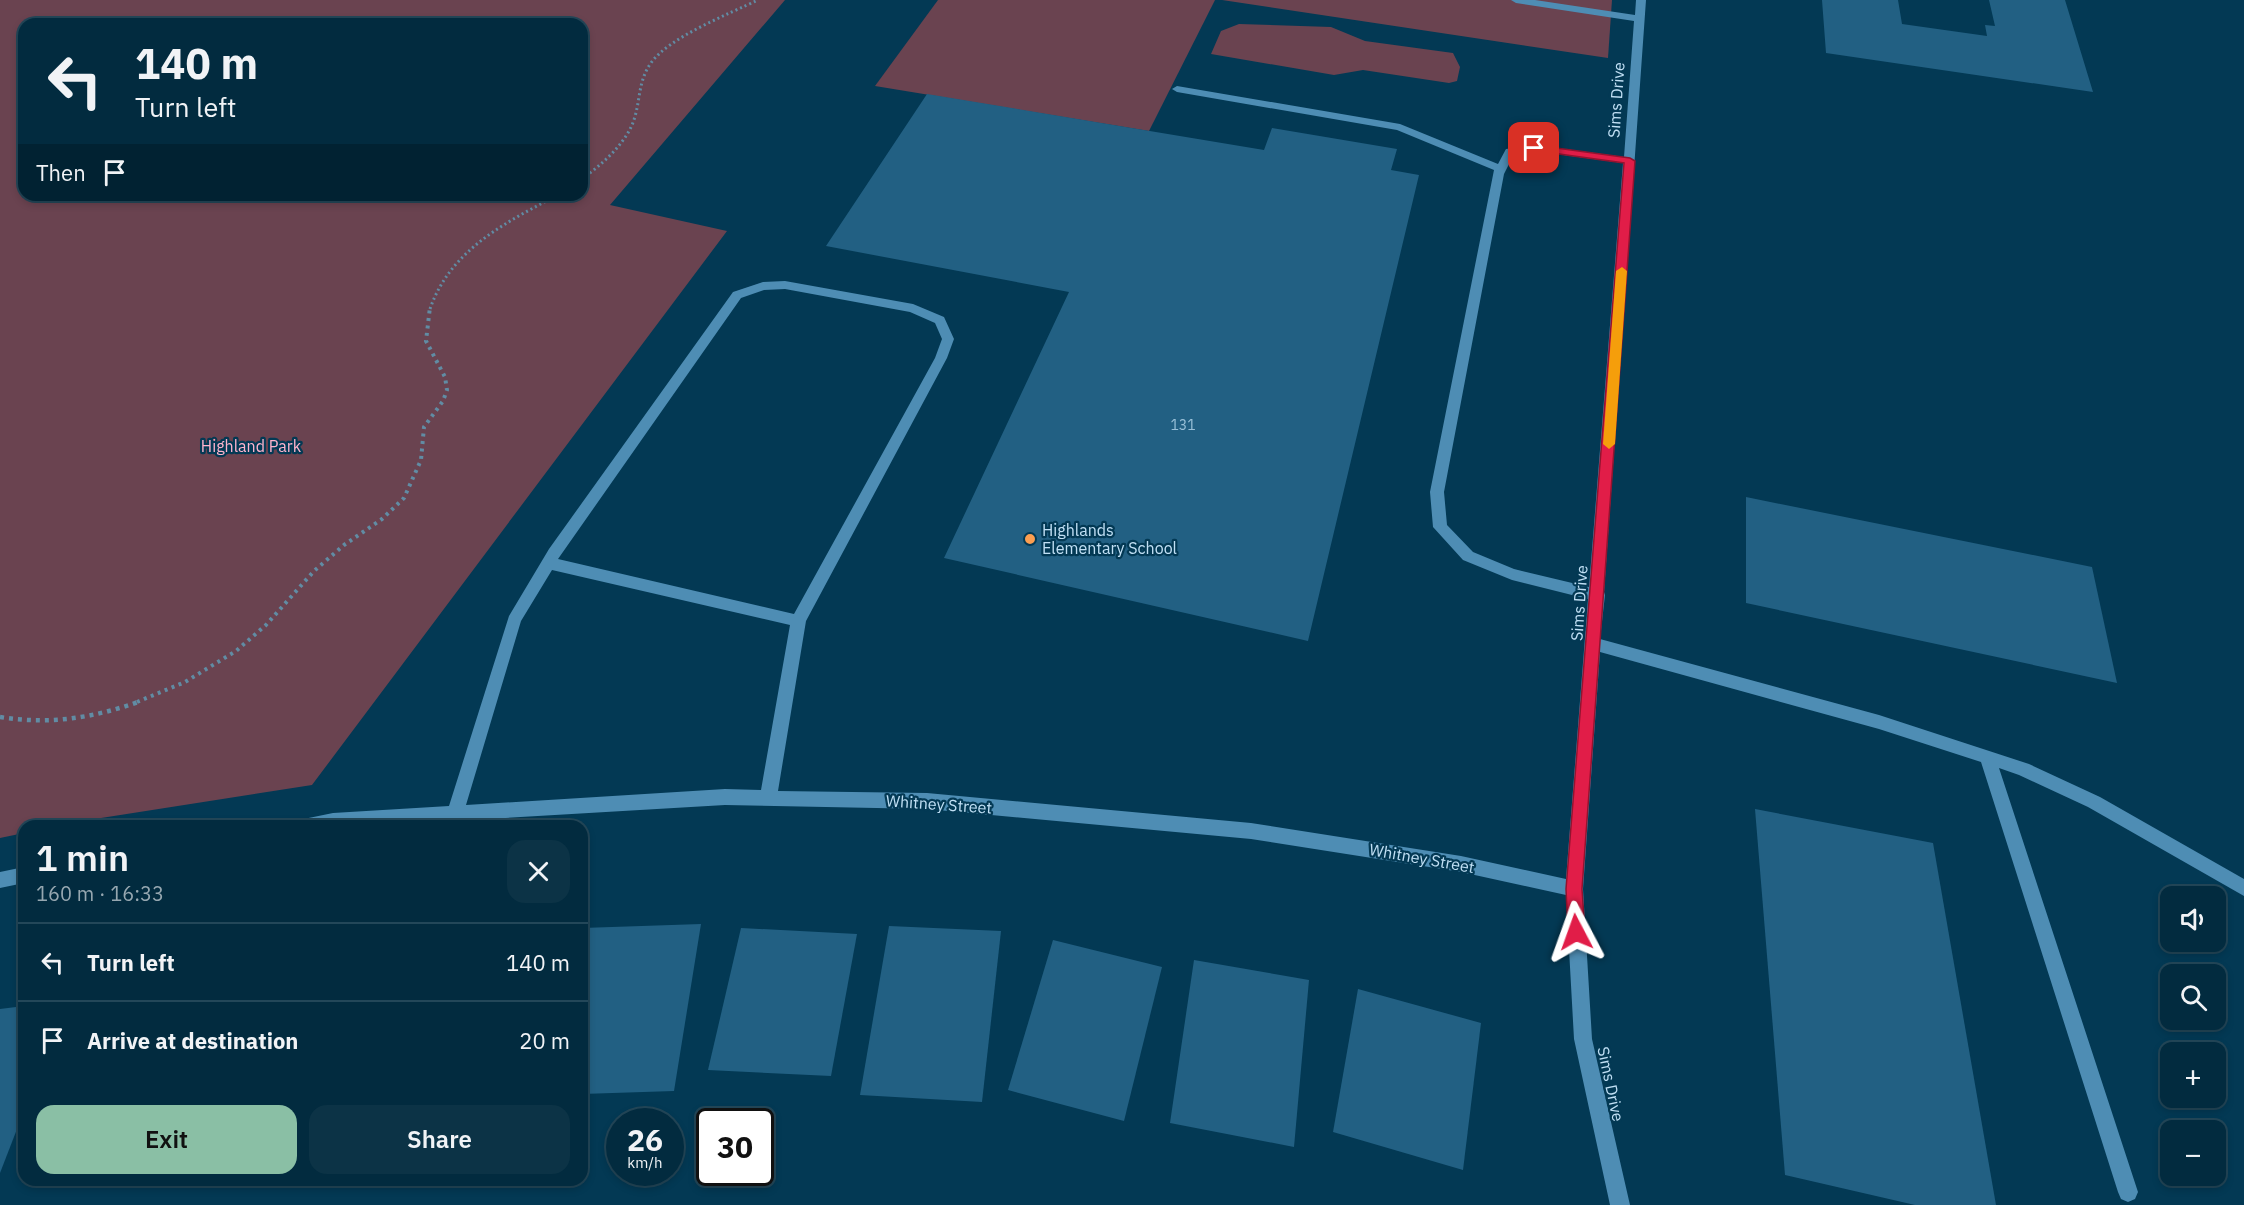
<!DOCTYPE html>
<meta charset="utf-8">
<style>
:root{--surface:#022b3f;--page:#0c3346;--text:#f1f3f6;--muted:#96a7b0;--line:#234759;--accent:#8abfa5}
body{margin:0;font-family:"IBM Plex Sans",sans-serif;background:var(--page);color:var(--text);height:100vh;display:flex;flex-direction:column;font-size:22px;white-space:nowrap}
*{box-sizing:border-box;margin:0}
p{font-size:20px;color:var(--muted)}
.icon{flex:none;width:33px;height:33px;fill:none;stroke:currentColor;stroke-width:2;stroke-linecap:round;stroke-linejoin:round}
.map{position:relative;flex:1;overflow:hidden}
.side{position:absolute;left:18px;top:820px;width:570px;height:366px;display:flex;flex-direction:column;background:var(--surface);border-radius:18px;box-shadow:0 3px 9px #0003,0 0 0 2px var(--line)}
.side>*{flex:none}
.top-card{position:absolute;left:18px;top:18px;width:570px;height:183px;border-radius:18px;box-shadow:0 3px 9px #0003,0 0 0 2px var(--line);background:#022b3f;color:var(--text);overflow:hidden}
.buttons{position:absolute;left:2160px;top:886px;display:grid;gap:12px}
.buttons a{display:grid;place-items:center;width:66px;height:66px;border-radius:12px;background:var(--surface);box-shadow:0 3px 9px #0003,0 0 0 2px var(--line);font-size:30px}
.speed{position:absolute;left:606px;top:1108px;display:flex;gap:12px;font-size:30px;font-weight:700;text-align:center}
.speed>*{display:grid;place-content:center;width:78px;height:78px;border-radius:50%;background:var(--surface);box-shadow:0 3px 9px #0003,0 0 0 2px var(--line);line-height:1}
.speed small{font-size:15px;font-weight:400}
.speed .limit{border:3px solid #111;border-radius:9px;background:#fff;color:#111}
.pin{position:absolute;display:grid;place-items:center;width:51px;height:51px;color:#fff;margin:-26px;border-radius:12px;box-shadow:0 3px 9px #0006}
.me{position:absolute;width:66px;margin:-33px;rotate:356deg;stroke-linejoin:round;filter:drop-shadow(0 0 4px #0008)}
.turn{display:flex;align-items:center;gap:21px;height:126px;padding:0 18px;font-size:27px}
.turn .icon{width:78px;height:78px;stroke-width:2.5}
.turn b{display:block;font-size:42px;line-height:51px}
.then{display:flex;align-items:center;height:57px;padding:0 18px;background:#0003;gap:12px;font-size:22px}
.round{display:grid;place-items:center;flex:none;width:63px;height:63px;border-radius:18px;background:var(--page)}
.summary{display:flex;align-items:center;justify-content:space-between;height:102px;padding:0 18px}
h1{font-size:36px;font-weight:600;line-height:45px}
.button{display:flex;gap:12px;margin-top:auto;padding:12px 18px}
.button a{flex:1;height:69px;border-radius:18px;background:var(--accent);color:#111;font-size:24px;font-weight:600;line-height:69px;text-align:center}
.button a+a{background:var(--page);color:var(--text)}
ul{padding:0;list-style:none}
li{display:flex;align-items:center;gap:18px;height:78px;padding:0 18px;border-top:2px solid var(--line)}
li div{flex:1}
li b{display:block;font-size:22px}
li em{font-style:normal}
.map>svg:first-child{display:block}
.green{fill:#6a4350;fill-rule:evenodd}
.building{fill:#226083}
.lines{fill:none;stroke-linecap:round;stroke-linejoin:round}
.path-far2{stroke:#618ca4;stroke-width:3;stroke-dasharray:2 3;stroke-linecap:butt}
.path-far1{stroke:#618ca4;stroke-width:4;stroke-dasharray:3 4.5;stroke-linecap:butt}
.path{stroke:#618ca4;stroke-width:4.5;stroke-dasharray:4 5;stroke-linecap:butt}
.minor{fill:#4e8db4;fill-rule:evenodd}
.route{fill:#e11d48;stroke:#92132f;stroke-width:1.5}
.slow{fill:#f59e0b}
.poi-dot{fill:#fb9e51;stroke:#033954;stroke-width:2}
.labels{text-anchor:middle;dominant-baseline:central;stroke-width:4.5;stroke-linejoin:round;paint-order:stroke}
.number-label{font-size:14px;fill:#99c0d8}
.street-label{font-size:16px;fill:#c1e0f5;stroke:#033954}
.park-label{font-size:16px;fill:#ffb4cd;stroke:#033954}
.poi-label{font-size:16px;fill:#c1e0f5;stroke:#033954;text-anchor:start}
</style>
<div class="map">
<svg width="2244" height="1205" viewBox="0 0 2244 1205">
<rect width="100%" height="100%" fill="#033954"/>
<g class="green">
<path d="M0,0H785L610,205L727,231L312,785L50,826H24V833L0,838ZM24,24H582V195H24Z"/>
<path d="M938,0H1215L1149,131L875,86Z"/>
<path d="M1222,0H1612L1608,58Z"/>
<path d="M1239,24L1331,27L1365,41L1453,53L1460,67L1457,81L1449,83L1363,70L1334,75L1211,54L1221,31Z"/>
</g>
<g class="building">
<path d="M1822,0H1898L1902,24L1987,36L1985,25L1995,26L1989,0H2065L2093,92L1826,53Z"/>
<path d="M927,94L1264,150L1272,128L1397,149L1391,170L1419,175L1308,641L944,558L1069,292L826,246Z"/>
<path d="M1746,497L2092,567L2117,683L1746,603Z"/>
<path d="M1755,809L1933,843L1996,1205H1915L1785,1175Z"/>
<path d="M701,924L674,1091L582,1094V928Z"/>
<path d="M889,926L1001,931L982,1102L860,1095Z"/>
<path d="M741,928L857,934L831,1076L708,1070Z"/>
<path d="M1053,940L1162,967L1124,1121L1008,1090Z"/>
<path d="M1194,960L1309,980L1294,1147L1170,1123Z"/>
<path d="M1358,989L1481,1023L1463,1170L1333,1132Z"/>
<path d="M24,1006V1111L0,1173V1009Z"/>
</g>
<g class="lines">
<g class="path-far2">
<path d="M582,179C600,166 623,146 632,125C641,104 637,82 651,63C669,37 729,14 758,0"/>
<path d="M430,309C450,250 506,222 558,195"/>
</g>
<path class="path-far1" d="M137,702L185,682L236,651L266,625L314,571L344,545L382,519L404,498L421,460L424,427L443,401L447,390L445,377L426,341L430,307"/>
<path class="path" d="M0,717C50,725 93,718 141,701"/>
<g class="minor">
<path d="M1511,0H1535L1635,15L1636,0H1646L1604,592L1605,595L1600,639L1879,715L2029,764L2100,797L2244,879V896L2088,807L2019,775L1999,768L2138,1192L2135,1199L2128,1202L2121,1199L2118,1192L1981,762L1879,729L1600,652L1583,889L1592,1039L1630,1205H1610L1574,1039L1566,895L1461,872L1251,839L927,809L725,805L369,826H292L294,821L333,813L449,806L509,616L549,549L733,292L763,282L785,281L913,304L944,317L954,339L947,358L806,621L778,791L927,793L1251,823L1461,856L1566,879L1588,599L1512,580L1463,560L1433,527L1430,492L1494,170L1397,130L1177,92L1172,89L1177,86L1400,124L1498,164L1506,149L1534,145L1624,157L1634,21L1516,3ZM1534,151L1623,163L1589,587L1514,569L1473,552L1447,525L1444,492L1504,174L1514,154ZM785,289L910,312L935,323L942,339L935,358L794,614L558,559L741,298L764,290ZM552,570L790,625L761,790L725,789L466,805L521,621Z"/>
<path d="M24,867V883L0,888V872Z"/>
</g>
</g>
<path class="route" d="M1534,145L1630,158L1635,161L1582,889L1585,932L1582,937L1576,940L1571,937L1568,932L1566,889L1624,163L1530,150V146Z"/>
<path class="slow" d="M1622,267L1627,271L1615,444L1609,449L1603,444L1616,271Z"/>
<circle class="poi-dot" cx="1030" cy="539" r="6"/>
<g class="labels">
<g class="number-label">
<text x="1183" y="425">131</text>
</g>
<g class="street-label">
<text transform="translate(1616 100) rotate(-86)">Sims Drive</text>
<text transform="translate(1579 603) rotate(-86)">Sims Drive</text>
<text transform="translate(939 804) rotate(4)">Whitney Street</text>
<text transform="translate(1422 858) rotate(10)">Whitney Street</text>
<text transform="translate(1611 1084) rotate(78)">Sims Drive</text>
</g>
<g class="park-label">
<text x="251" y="446">Highland Park</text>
</g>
<g class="poi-label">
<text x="1042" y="530">Highlands<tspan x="1042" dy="18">Elementary School</tspan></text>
</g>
</g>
</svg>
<div class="buttons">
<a><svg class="icon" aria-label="sound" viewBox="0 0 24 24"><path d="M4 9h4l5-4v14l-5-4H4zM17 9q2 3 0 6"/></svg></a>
<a><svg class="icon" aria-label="search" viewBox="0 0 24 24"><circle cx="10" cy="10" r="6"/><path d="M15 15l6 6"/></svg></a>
<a>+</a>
<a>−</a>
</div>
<div class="speed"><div>26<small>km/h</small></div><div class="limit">30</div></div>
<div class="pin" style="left:1534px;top:148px;background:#d93025"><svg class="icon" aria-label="arrive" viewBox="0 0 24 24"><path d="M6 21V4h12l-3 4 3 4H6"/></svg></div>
<svg class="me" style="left:1576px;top:932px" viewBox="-20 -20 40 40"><path d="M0-17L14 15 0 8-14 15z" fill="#e11d48" stroke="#fff" stroke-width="4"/></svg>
<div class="top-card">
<div class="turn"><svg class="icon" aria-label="left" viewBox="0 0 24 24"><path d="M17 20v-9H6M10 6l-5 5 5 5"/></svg><div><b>140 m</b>Turn left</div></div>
<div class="then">Then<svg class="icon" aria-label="arrive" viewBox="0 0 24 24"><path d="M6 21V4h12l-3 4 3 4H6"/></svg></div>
</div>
<section class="side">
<div class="summary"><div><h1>1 min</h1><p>160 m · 16:33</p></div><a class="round"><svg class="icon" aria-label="close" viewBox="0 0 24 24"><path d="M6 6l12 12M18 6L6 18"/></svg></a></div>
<ul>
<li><svg class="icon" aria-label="left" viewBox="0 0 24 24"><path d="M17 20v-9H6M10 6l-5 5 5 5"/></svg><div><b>Turn left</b></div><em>140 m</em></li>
<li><svg class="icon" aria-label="arrive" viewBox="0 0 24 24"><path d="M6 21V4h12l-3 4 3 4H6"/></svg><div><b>Arrive at destination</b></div><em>20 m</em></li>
</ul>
<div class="button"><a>Exit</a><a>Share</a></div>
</section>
</div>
